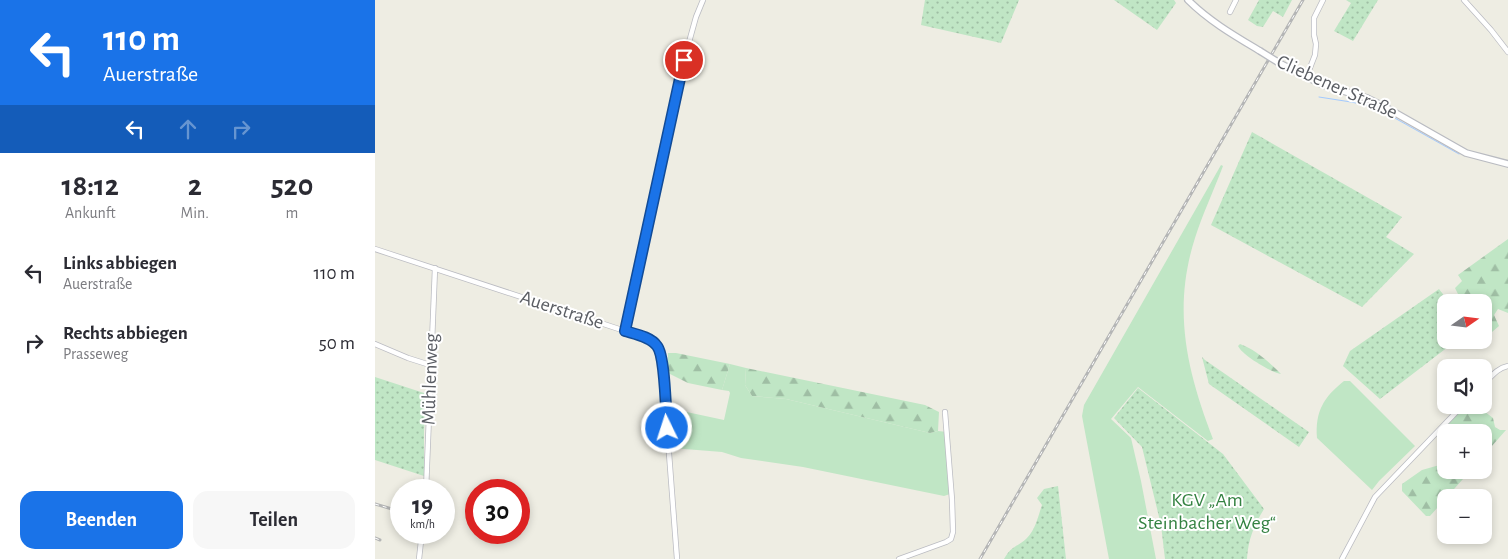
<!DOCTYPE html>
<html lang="de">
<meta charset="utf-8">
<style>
:root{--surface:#fff;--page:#f7f7f7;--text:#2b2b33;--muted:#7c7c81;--accent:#1a73e8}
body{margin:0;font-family:"Alegreya Sans",sans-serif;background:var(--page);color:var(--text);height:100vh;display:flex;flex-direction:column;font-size:19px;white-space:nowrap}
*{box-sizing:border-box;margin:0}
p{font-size:16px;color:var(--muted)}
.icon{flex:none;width:28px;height:28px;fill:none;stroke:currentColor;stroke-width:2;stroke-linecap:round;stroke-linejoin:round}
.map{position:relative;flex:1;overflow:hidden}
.sheet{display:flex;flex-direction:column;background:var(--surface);width:375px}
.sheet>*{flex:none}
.hud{background:#1a73e8;color:#fff;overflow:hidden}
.needle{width:32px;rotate:76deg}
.fabs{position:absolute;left:1062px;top:294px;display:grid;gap:10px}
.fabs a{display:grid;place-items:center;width:55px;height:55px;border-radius:10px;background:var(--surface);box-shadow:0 2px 8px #0003;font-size:25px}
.speed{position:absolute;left:15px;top:479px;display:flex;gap:10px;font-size:25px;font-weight:700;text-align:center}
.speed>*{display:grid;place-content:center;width:65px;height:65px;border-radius:50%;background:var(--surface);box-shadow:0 2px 8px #0003;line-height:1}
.speed small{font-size:12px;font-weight:400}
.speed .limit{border:8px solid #d22;background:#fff;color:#111}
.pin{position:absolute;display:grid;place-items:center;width:42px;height:42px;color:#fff;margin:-21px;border:2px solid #fff;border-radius:50%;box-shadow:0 1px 5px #0007}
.me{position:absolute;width:55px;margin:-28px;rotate:356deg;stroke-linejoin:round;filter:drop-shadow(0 0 4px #0008)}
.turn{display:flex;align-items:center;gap:18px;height:105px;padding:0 20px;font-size:22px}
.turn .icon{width:65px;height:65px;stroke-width:2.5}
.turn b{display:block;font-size:35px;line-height:42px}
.lanes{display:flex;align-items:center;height:48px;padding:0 20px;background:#0003;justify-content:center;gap:25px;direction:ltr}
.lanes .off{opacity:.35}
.eta{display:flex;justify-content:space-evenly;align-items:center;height:85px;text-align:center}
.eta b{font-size:30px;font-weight:700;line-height:35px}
.button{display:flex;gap:10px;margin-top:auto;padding:10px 20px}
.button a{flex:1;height:58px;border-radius:15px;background:var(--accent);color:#fff;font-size:20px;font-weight:700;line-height:58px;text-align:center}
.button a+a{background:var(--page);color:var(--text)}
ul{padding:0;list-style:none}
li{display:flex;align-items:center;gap:15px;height:70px;padding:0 20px}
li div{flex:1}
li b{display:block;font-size:19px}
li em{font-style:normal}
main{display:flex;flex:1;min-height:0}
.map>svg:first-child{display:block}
.grass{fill:#c0e6c5}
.forest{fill:url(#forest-firs)}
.garden{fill:url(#garden-dots)}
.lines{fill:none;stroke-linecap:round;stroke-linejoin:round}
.stream{stroke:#a3caff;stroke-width:1}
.street-casing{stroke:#bbbcc2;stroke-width:6}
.secondary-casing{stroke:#b9bbc1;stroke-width:8}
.street{stroke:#fff;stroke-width:4.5}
.secondary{stroke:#fff;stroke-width:5.5}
.rail-casing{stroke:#b4b5b5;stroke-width:3}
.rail{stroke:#fff;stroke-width:1;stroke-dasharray:4;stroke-linecap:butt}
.secondary-bridge-casing{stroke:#b9bbc1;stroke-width:8;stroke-linecap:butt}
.secondary-bridge{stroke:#fff;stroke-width:5.5}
.route-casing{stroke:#114b97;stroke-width:12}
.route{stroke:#1a73e8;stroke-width:9}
.labels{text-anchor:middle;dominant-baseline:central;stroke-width:4;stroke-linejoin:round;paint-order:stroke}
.street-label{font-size:20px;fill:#5b5e64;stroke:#fff}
.park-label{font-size:20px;fill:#348242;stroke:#fff}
</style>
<main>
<section class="sheet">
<div class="hud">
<div class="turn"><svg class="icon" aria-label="left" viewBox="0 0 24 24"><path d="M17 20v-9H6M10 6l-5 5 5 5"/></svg><div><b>110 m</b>Auerstraße</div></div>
<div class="lanes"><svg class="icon" aria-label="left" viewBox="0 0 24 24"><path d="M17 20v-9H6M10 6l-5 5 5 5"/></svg><svg class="icon off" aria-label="ahead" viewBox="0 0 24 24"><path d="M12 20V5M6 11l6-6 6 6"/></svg><svg class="icon off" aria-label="right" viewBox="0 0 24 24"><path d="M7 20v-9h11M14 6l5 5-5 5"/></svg></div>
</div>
<div class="eta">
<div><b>18:12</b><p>Ankunft</p></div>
<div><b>2</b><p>Min.</p></div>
<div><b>520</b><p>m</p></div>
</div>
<ul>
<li><svg class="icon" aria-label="left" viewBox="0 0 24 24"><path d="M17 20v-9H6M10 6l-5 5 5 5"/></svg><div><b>Links abbiegen</b><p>Auerstraße</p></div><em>110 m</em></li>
<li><svg class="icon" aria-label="right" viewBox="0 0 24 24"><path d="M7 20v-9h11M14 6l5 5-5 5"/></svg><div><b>Rechts abbiegen</b><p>Prasseweg</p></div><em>50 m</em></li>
</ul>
<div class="button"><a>Beenden</a><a>Teilen</a></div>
</section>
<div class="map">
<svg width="1133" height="559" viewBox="0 0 1133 559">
<defs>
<pattern id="forest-firs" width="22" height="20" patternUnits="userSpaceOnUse" patternTransform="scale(1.25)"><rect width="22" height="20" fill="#c0e6c5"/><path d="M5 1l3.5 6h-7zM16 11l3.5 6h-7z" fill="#9fbea4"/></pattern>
<pattern id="garden-dots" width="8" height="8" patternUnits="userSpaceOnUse" patternTransform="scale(1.25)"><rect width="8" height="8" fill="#c0e6c5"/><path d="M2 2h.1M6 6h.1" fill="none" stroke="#9fbea4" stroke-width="1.8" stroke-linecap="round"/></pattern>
</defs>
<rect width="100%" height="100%" fill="#eeede3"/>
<g class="grass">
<path d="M846,165L848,166C839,190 828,213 820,238C797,310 812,371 838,439L833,441L763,387L736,419L756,438L766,481L781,559H734L707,416L709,405Z"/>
<path d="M355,364L371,368L370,385L377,396L411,399L555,433L563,431L572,432L578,493L569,496L428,467L366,458L347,452L297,448L293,408L349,420L355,393L354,391L347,390Z"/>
<path d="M969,381H975L1040,446L1004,481L997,490L942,438C940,411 949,397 969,381Z"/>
</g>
<g class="forest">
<path d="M1133,239V313L1123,309L1119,315L1124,326L1110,338L1109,336V302H1082L1085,298L1080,288L1087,281L1083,275Z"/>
<path d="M865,344C880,349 895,363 906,374C897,373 867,355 863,346Z"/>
<path d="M293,353H301L355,364L347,390L313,383L293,373Z"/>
<path d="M371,368L550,405L564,412L563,431L555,433L411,399L377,396L370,385Z"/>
<path d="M1092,405H1101L1118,418L1120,427L1125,430H1131L1109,455V432H1071V470H1096L1055,516H1051L1027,491V484L1047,470L1068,464L1070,462C1069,455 1066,445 1067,437C1068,426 1083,411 1092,405Z"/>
</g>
<g class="garden">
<path d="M550,0H644L626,43L546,25Z"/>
<path d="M739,0H799L801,3L782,30Z"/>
<path d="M884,0H917L908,17L898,11L888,27L882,26L873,20Z"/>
<path d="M971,0H1003L978,41L959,31L976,3Z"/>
<path d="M877,132L1027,217L1011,237L1039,254L987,307L836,225Z"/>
<path d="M1064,289L1074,302H1071V340H1082L1005,399L968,366L975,351Z"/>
<path d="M827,357L830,360L934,432L924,447L834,384Z"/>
<path d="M0,377L52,394L49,431V476L0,460Z"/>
<path d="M763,388L848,454L889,509C879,525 873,540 872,559H790L786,525L767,447L739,418Z"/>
<path d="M683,486L691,559H629C637,545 643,547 652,538C661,529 663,516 667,505L662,498L669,489Z"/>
</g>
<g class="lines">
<path class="stream" d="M944,97L976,102L1000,107L1084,154"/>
<defs>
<g id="street">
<path d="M1089,0L1116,30L1133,52"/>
<path d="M855,12L861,0"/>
<path d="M931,78L940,55L941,44L939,35V18L948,0"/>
<path d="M0,249L250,331C260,334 276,338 283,346C288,353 287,365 288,374L302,559"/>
<path d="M250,331L309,60L321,17L328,0"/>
<path d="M0,344L33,358L55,365"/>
<path d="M1109,384C1116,377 1122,368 1133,366"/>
<path d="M51,490L60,268"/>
<path d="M44,559L47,532"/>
<path d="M524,559L571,542L576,539L578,532L577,500L570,412"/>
<path d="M967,559L1000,497L1088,405"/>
</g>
<g id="secondary">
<path d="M813,0C834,21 860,36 885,51"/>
<path d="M906,64L948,85L992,98L1010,107L1091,153L1133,164"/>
</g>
</defs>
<use href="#street" class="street-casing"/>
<use href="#secondary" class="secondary-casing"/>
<use href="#street" class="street"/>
<use href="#secondary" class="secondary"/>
<defs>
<g id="rail">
<path d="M0,504L17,509"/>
<path d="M0,538L5,540"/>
<path d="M605,559L928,0"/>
</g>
</defs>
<use href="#rail" class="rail-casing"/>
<use href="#rail" class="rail"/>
<defs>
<path id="secondary-bridge" d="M885,51L906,64"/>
</defs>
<use href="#secondary-bridge" class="secondary-bridge-casing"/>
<use href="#secondary-bridge" class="secondary-bridge"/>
</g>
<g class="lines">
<defs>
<path id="route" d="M292,428C291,413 290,355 282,346C276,337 260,334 250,331L309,60"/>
</defs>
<use href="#route" class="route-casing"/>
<use href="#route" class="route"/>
</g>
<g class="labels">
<g class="street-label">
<text transform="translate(962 87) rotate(24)">Cliebener Straße</text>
<text transform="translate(187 310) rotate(18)">Auerstraße</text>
<text transform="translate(55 379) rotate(-88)">Mühlenweg</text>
</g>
<g class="park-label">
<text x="832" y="500">KGV „Am<tspan x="832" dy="23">Steinbacher Weg“</tspan></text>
</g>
</g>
</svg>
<div class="fabs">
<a><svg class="needle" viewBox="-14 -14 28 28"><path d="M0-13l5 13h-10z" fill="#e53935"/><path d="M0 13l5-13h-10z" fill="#7c7c81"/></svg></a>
<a><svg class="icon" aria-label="sound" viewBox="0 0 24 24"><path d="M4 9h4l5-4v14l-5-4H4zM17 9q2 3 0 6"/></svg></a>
<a>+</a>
<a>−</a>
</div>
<div class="speed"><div>19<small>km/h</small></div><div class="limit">30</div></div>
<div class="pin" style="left:309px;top:60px;background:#d93025"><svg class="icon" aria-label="arrive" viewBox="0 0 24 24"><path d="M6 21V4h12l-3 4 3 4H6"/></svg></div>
<svg class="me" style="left:292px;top:428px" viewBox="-20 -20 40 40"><circle r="17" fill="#1a73e8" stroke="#fff" stroke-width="3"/><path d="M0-11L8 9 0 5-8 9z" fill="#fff"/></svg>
</div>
</main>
